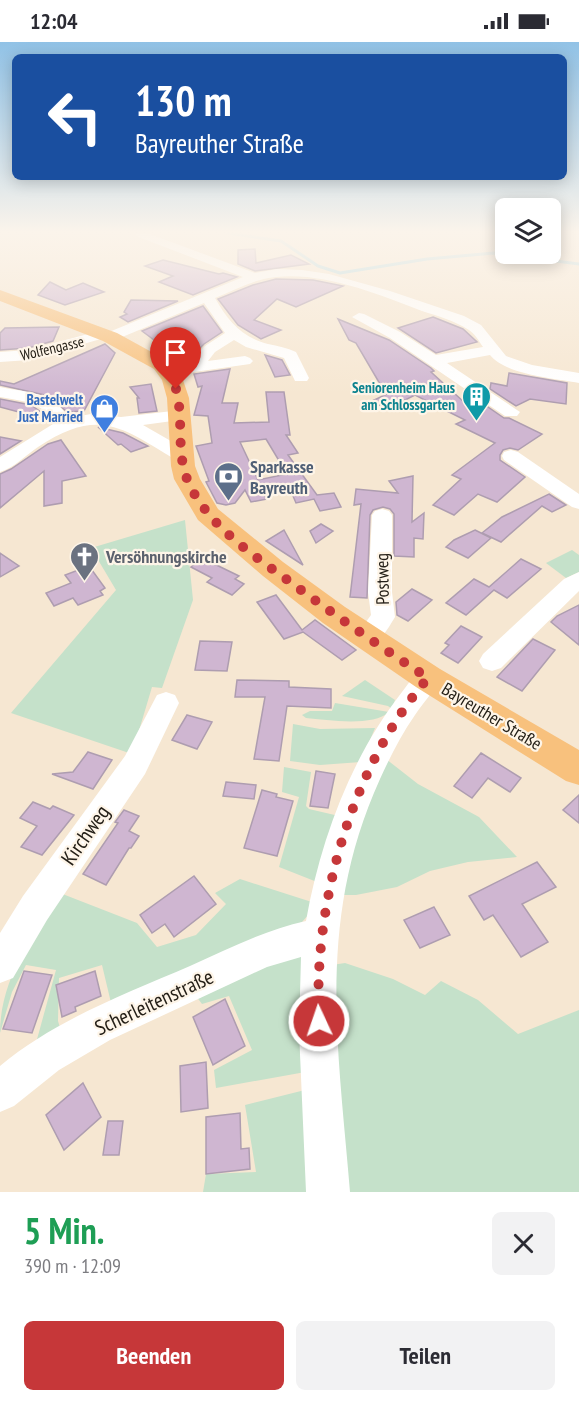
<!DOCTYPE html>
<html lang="de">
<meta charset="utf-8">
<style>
:root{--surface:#fff;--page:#f2f2f3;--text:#2b2b33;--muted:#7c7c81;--accent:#c63739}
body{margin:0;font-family:"PT Sans Narrow",sans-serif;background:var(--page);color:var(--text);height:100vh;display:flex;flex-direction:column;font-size:22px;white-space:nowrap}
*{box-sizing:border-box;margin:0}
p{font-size:20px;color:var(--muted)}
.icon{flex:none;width:33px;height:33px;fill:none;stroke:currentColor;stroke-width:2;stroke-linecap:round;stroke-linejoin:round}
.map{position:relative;height:1150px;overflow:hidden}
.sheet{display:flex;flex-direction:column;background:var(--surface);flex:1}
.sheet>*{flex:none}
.hud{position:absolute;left:12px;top:12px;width:555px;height:126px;border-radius:9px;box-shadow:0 3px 15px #0003;background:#1a4fa0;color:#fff;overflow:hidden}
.controls{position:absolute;left:495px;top:156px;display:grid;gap:12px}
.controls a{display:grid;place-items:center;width:66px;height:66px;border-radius:9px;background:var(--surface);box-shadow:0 3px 15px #0003;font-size:30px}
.pin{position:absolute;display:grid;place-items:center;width:51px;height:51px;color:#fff;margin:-62px -26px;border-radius:50% 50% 50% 0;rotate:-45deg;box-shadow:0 0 6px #0007}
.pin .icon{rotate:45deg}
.me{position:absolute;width:66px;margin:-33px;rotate:357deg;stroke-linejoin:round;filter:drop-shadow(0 0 4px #0008)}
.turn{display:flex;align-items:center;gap:21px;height:126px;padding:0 24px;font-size:27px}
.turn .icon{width:78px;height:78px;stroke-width:2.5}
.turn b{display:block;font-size:42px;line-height:51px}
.round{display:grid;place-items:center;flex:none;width:63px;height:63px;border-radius:9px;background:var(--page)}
.summary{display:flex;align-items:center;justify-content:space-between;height:102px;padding:0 24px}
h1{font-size:36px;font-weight:700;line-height:45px;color:#1e9e55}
.cta{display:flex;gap:12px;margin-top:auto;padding:12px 24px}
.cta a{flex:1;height:69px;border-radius:9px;background:var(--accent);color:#fff;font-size:24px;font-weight:700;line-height:69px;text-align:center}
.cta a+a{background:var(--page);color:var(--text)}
.status{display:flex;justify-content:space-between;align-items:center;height:42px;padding:0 30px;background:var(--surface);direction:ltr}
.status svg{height:16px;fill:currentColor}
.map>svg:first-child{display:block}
.green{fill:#c5e1ca}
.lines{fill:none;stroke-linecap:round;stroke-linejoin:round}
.stream{stroke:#aed8e3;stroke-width:3}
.building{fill:#cfb6d1;stroke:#ae9db0;stroke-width:1.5;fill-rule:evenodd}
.minor{fill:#fff;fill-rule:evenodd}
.major{fill:#f8c17d;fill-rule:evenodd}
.route{stroke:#c63739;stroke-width:10;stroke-dasharray:0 18}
.labels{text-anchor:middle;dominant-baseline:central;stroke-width:4.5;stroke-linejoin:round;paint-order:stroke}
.far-street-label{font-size:15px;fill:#252018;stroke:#fef5e8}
.far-culture-label{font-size:15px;font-weight:bold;fill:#0d838f;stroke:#fef5e8;text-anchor:end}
.far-shop-label{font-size:15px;font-weight:bold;fill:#366cbe;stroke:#fef5e8;text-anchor:end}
.service-label{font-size:18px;font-weight:bold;fill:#4e5e75;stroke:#fef5e8;text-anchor:start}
.worship-label{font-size:18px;font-weight:bold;fill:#5b616d;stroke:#fef5e8;text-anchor:start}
.street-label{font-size:18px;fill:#252018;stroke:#fef5e8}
.near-street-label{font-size:21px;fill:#252018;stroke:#fef5e8}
</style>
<div class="status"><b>12:04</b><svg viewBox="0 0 49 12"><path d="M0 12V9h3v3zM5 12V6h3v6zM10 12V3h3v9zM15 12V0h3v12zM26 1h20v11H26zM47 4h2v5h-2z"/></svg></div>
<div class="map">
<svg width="579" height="1150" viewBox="0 0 579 1150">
<rect width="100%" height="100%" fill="#f6e7d2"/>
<g class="green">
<path d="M185,478L193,558L162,646L152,645L132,712L11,671L116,548L91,506Z"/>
<path d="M572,508L579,513V530L566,536L546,521Z"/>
<path d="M365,638L395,658L392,667L388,664L342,654Z"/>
<path d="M335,661L389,670C373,685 328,678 306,676L302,673L310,669H332Z"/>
<path d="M293,682L320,687L375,686L361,720L320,723L290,719Z"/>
<path d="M386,717L418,742L479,775L517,815L468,820L430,829L397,845L356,853H334Z"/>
<path d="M284,725L311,730L306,764L309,767L339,774L317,840L279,825L299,755L282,750Z"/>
<path d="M240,837L318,862L302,880L112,965L102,923L59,936L58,979L61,989L36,1001L56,928L26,923L12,950L0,991C0,939 32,892 60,851L137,881L157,905L196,893L226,862L215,851Z"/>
<path d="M310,912L311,1029L216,1046L214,1028L252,1008L229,954L202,962L196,954L278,916Z"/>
<path d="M345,921L393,937L425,953L441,939L478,958L518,992L579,968V1150H332V923Z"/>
<path d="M313,1046L317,1150H203L206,1132L256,1130L245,1063Z"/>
</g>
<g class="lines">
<path class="stream" d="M228,191L281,199L318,224L340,231L427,217L494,211L579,222"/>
</g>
<g class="building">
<path d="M255,207L256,221L291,213L309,222L255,229L238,222V208Z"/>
<path d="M163,218L219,232L223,231L237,235L193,253L159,240L173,234L145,224Z"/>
<path d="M276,237L313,238L343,244L296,265L277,257L254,278L281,288L261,297L238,283L218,257L253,243Z"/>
<path d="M50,240L66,248L83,241L104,250L65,263L38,253Z"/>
<path d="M131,258L178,259L128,280L120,275L127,272L124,270Z"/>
<path d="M203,264L222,290L204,302L186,320L183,321L178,316L172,318L159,304H162L142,289Z"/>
<path d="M433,275L463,287L477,300L436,311L398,286Z"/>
<path d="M338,277L389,298L431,326L434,329L431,330L465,361L474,366L482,361L504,376H509L542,392L518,408L510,406L503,408L500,413V418L525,435L497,460L478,452L454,473L433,463L461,437L452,433L495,401L456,382L465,378L415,353L387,367L372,359L402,345L380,342L356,301L349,298Z"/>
<path d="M59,285L53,299L28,306L0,308V291L5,286Z"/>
<path d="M105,302L115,311L84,369L67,370L49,354L0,343V339L14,342Z"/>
<path d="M265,313L282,318L290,333L275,335Z"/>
<path d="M230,327L222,361H238L234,381L269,380L266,350H284L290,393H286L298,411L288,413L317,453L334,451L341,465L320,469L314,457L296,461L290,447L264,453L267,457L251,460L245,448L235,461L226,463L217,461L206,440L209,439L196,404L212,401L208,374L194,373L202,344L198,345L194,332ZM266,397L287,432L258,438L240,400Z"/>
<path d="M509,331L567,341L566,362L530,357L516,364L490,347L491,341L507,344Z"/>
<path d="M151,342L157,369L139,371L137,356H139L130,345Z"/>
<path d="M0,357L31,363L45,373L41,376L0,365Z"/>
<path d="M98,385L123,391L148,404L131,410L121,402L118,403Z"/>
<path d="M0,395L21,399L0,412Z"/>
<path d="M61,398L86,434L62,439V461L44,464V429L0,466V432L11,427L48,402Z"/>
<path d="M413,434L412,480L424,471L423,497L414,496V515L394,514V472L390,467L383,465L373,468L370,473L367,556L350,555L361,462L354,463L356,447L398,451L389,439Z"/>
<path d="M549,452L566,463L552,470L542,464L501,500L482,491L502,475Z"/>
<path d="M321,482L333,489L316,501L310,489Z"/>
<path d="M284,488L303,523L266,499Z"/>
<path d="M475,488L491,496L468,516L446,505L454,498Z"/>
<path d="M0,511L19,524L0,535Z"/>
<path d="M202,516L239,534L235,537L244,542L232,553L207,540L212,536L191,525Z"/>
<path d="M521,517L541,527L507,556L494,548L466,573L446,561L474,537L489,545Z"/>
<path d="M89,524L105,546L100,549L103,553L78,563L73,556L54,564L46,551L71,541L65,533Z"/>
<path d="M412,547L432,558L408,579L397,573L396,560Z"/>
<path d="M276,553L302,588L315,578L356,608L342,618L303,590L284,597L257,560Z"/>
<path d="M579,563V603L551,580L557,574Z"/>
<path d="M461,584L482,595L458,621L441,611L449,603L445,601Z"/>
<path d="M533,597L555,608L522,649L497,635Z"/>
<path d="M200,599L232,600L227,629L195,628Z"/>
<path d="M237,638L289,639V645L331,647V666L287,664L279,719L254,717L265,655H235Z"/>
<path d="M187,673L212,680L197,707L172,698Z"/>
<path d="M88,710L112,718L93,747L52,732L73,730Z"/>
<path d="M481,711L521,736L510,750L488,736L472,756L454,744Z"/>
<path d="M316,729L335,732L328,766L310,764Z"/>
<path d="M226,740L256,743L254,757L223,754Z"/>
<path d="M262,748L277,752L276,755L293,759L277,814L244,806Z"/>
<path d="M579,753V781L563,768Z"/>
<path d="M33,760L50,767L53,764L74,773L42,813L21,805L37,784L20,776Z"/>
<path d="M124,768L139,774L129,789L139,794L131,806H129L106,843L83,832L118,781L115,780Z"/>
<path d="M537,820L556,845L522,862L548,900L521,915L493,873L484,878L469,854Z"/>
<path d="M194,834L216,862L174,895L165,882L152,891L140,873Z"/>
<path d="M434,865L450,893L420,906L404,878Z"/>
<path d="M24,929L52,933L32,991L3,987Z"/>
<path d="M95,929L101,954L75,965L76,969L62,975L56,943Z"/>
<path d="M225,957L245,1004L213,1023L193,975Z"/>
<path d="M206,1020L208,1066L181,1070L180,1024Z"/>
<path d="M83,1041L101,1075L64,1108L46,1073Z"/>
<path d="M240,1071L241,1107L249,1106L250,1127L206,1132V1075Z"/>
<path d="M108,1079H123L119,1113H103Z"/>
</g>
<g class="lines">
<g class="minor">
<path d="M135,191H147L255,231L277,227L302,228L329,232L390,249L464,274L481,283L506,314L532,323L579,331V341C554,336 506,333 490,313L447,321L520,370L517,374H505L390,296L352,275L359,271L364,272L400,290L436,313L483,305C479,299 475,292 469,288C455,279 438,274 422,269C377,252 325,230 276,235C254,237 235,248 215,256C228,279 241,295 268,302C278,304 287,306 296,310L309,336L307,339H295L284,316L246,305L234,298L215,310L208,319L245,314L250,316L253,319L250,322L194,330L168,337L162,335L160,332L162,329L187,322L205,304L225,291L204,261L115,298L110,299L104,296L29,318L0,320V310L28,308L103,288L109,290L243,235L136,194Z"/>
<path d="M0,345C28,351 54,349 68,376L91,372L121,375L181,368L187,369L190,373L187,377L143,383L190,410L192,414L190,418H176C121,385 99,365 38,405C26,413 14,426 0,430V415L53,382C42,358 24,360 0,355Z"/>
<path d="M511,408L518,410L579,452V467L572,465L504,418L502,414L504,410Z"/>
<path d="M382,467L389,469L392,473V550L395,575C386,590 377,607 358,601L355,595L371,573L368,550L372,473L375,469Z"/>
<path d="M579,530V549L501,626L492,629L483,626L479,619L483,612L564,537Z"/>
<path d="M428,626L437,629L441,636C434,649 423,661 415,673C401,693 390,715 380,737C316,878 338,1003 350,1150H306L299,989L301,915L267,925L110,998L59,1028L14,1064L0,1070V1024C55,978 125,952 190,924C228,907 265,888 306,879C320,799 351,715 402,650C410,640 415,630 428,626Z"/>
<path d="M166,650L175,653L179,661L145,732L47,878L13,936L0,941V891L23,854L125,714L157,653Z"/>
</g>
<path class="major" d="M0,248L117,291L168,319L183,338L189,356L195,424L200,437L218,467L283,520L345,565L440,627L579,708V743L566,739L416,645L323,581L263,534L198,478L174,437L171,424L167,356L162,338L154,327L103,299L0,259Z"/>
</g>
<linearGradient id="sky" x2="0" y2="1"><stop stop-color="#91c2e6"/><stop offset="0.54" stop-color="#fbf4eb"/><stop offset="1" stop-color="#fbf4eb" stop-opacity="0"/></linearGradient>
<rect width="579" height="352" fill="url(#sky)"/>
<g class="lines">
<path class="route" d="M176,347C184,376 176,409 187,437C206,484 258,516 297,545C340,577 384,607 428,636C351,725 313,863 319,979"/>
</g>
<defs>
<symbol id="building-pin" viewBox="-11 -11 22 30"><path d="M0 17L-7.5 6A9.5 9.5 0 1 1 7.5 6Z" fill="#0f9aa8" stroke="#fef5e8"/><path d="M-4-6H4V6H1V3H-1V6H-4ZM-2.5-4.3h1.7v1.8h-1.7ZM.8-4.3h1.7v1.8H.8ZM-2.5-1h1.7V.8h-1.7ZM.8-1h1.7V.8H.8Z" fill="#fff"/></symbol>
<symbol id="shop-pin" viewBox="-11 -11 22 30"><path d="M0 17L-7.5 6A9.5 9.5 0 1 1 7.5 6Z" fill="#3f7fe0" stroke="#fef5e8"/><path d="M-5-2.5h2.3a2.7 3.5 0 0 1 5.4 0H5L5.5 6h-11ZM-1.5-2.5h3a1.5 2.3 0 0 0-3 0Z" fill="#fff"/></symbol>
<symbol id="bank-pin" viewBox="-11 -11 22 30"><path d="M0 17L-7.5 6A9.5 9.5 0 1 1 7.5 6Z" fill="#5c6f8a" stroke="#fef5e8"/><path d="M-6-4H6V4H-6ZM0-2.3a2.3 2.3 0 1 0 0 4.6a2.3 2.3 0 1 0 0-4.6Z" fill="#fff"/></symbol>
<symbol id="church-pin" viewBox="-11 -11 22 30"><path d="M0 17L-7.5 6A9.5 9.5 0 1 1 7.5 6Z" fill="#6b7280" stroke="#fef5e8"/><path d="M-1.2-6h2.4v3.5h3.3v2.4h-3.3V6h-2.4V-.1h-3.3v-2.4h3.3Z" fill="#fff"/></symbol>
</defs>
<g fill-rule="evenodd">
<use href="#building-pin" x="460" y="338" width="33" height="45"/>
<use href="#shop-pin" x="88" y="350" width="33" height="45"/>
<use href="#bank-pin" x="212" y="418" width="33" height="45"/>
<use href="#church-pin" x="68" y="498" width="33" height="45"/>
</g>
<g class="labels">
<g class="far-street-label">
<text transform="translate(52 306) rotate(-13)">Wolfengasse</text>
</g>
<g class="far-culture-label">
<text x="455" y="345">Seniorenheim Haus<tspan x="455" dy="17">am Schlossgarten</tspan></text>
</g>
<g class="far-shop-label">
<text x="83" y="357">Bastelwelt<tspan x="83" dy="17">Just Married</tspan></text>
</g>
<g class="service-label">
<text x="250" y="424">Sparkasse<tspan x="250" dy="21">Bayreuth</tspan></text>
</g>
<g class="worship-label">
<text x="106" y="514">Versöhnungskirche</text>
</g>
<g class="street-label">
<text transform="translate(382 537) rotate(-91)">Postweg</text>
<text transform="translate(492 674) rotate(31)">Bayreuther Straße</text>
</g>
<g class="near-street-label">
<text transform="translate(85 793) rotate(-55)">Kirchweg</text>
<text transform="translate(154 960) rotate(-25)">Scherleitenstraße</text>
</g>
</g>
</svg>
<div class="controls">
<a><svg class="icon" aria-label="layers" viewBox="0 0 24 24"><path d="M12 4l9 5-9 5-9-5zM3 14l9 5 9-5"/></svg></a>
</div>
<div class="pin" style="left:176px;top:347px;background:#d93025"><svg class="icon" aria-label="arrive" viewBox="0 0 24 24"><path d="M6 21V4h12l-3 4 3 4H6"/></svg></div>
<svg class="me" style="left:319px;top:979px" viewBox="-20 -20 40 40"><circle r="17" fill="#c63739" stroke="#fff" stroke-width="3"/><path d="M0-11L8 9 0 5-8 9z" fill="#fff"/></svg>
<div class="hud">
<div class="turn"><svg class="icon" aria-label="left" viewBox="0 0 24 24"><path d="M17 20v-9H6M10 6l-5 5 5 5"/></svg><div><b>130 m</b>Bayreuther Straße</div></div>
</div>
</div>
<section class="sheet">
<div class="summary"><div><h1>5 Min.</h1><p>390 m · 12:09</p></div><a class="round"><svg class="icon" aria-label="close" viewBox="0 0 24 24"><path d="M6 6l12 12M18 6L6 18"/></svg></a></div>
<div class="cta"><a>Beenden</a><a>Teilen</a></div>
</section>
